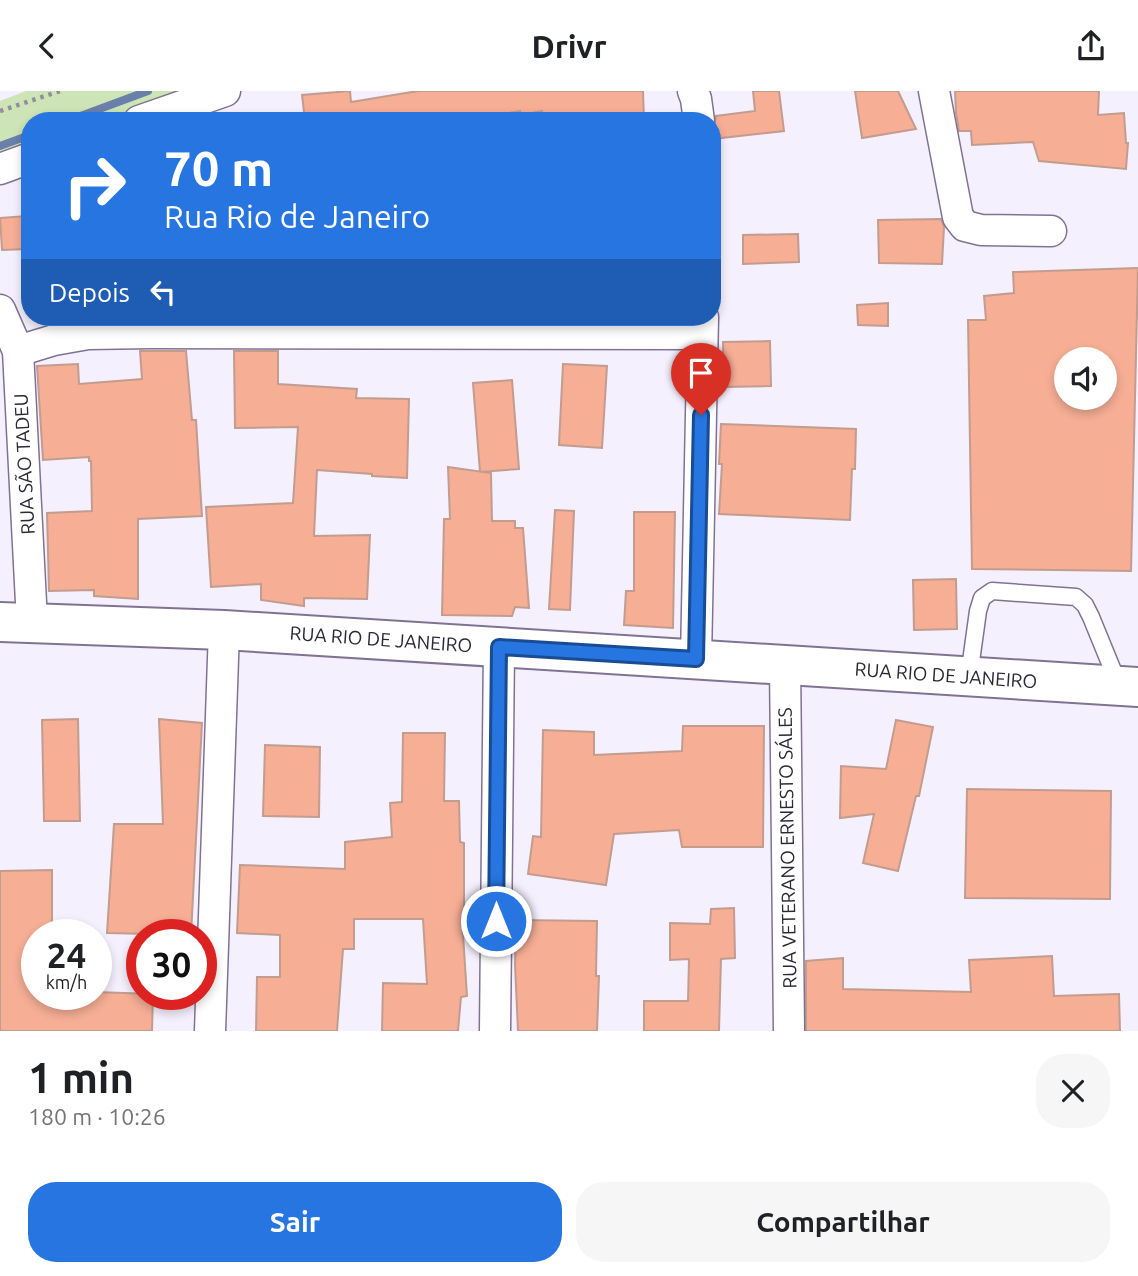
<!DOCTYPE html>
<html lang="pt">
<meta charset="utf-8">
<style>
:root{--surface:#fff;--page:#f6f6f6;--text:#202124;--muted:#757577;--accent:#2675e0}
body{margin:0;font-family:Ubuntu,sans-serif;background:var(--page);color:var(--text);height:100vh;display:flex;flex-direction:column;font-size:26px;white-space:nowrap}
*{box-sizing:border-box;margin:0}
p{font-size:23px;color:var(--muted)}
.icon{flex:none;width:38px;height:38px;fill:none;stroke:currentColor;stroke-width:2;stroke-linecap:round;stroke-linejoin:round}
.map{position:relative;height:940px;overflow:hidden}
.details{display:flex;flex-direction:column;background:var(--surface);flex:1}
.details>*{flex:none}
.hud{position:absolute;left:21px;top:21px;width:700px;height:214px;border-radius:28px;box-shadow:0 4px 10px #0003;background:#2675e0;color:#fff;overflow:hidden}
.controls{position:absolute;left:1054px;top:256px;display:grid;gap:14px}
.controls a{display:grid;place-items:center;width:63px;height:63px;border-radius:50%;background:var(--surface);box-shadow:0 4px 10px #0003;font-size:35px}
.speed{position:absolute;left:21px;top:828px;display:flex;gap:14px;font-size:35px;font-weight:700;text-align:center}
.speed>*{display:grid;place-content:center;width:91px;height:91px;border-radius:50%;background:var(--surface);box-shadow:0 4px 10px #0003;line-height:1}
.speed small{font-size:18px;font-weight:400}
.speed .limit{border:10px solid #d22;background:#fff;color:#111}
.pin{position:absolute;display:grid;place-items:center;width:60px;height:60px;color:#fff;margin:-72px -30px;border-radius:50% 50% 50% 0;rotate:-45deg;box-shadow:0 0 7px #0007}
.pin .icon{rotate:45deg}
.me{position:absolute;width:77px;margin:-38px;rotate:0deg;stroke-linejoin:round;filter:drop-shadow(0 0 5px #0008)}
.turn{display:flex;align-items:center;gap:24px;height:147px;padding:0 28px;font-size:32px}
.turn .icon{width:91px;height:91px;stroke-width:2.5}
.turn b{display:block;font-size:49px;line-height:60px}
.then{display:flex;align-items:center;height:66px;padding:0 28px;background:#0003;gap:14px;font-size:26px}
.round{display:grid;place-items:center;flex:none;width:74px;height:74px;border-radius:28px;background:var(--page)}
.head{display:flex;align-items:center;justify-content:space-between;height:119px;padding:0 28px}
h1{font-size:42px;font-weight:700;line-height:52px}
.primary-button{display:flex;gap:14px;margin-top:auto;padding:14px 28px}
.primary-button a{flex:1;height:80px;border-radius:28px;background:var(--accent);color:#fff;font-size:28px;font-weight:700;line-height:80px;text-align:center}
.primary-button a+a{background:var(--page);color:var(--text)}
header{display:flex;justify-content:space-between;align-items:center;height:91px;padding:0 28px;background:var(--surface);font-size:32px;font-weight:700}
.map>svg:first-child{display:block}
.green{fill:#cde4b6}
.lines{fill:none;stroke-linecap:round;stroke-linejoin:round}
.stream{stroke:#6a7fab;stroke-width:8}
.building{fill:#f6ae95;stroke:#c29c8f;stroke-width:2;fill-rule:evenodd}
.lane-casing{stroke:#807392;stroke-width:19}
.street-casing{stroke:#807392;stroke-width:33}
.secondary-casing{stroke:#807392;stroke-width:42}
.path{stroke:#938e9b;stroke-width:4.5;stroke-dasharray:3.5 5;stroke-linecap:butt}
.lane{stroke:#fff;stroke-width:16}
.street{stroke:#fff;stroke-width:30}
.secondary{stroke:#fff;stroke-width:38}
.route-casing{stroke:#194c92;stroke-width:18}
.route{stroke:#2675e0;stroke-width:12}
.labels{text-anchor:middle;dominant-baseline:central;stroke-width:5;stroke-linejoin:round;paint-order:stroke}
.street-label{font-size:19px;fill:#2d2835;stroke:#fff}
</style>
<header><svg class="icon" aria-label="back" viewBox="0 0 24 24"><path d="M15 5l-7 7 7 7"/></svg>Drivr<svg class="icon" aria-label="share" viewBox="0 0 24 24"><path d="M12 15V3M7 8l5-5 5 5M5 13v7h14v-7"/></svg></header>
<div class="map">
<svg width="1138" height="940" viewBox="0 0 1138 940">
<rect width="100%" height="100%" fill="#f5f0fe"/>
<path class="green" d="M26,0H184L101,30H30V55L0,66V10Z"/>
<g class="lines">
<g class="stream">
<path d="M67,30L148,0"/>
<path d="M0,55L30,44"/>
</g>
</g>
<g class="building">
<path d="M350,0L351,11L418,0H643L644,30H543L542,20L521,24L520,20L470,29V27L425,30H305L302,4Z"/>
<path d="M753,0H779L784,40L712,48L716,25L755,20Z"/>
<path d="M855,0H898L916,38L862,47Z"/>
<path d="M955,0H1099L1098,24L1124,22L1126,52H1128L1126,78L1039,70L1033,51L972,54L971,40H959L956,22Z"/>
<path d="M26,125L28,158L2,159L0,127Z"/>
<path d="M941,128L944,136L942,173L879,172L878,129Z"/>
<path d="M798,143L799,171L743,173V144Z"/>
<path d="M1138,177L1131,480L972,478L968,229H986L984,205L1014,202L1013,181ZM1066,268H1104V306H1066Z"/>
<path d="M888,212V235L858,234L857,214Z"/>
<path d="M770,250L771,295L724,296L723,251Z"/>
<path d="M140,260H186L192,329H196L202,425L138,428V508L94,505V499L49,500L47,422L92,420L91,370H89V366L43,369L37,275L78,273L79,293L142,288Z"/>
<path d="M234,260H278V293L357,298L356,307L409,308L407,387L372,385V383L317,379L314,445L370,444L367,508L304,507V515L261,509V493L211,496L206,416L293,412L298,336L235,337Z"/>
<path d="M563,273L607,275L602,357L559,354Z"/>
<path d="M512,289L519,378L480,381L473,292Z"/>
<path d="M721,333L856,338L855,378H852L850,429L719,423L722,373H719Z"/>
<path d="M448,376L491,382L492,430H515V437H523L529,517L515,516L512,525L442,524L444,428H450Z"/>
<path d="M555,419L574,420L570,519L549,518Z"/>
<path d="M634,421H675L673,537L624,534L626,500H634Z"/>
<path d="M956,488L957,538L914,539L913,489Z"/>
<path d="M78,628L80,730H44L42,629Z"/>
<path d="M159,628L202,632L191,844L107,842L114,733H163Z"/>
<path d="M896,629L933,636L919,705H916L898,780L863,772L874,723L840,727L841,675L886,678Z"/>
<path d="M683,635H764L763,756H682L679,739L614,743L606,794L528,783L533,745L541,746L543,639L594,641V664L682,660Z"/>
<path d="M403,642H445L444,710H459L460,751L464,752V828H462L467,905L461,906L458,940H382L383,892L427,893L423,828H354V858H343L337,940H256L257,886H280V844L237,842L240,774L345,778V751L392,746L390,712L402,711Z"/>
<path d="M265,654L320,656L319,726L263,725Z"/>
<path d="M967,698L1111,700L1110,808L965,807Z"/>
<path d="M52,779V844H37V903H96V901L153,903L152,940H0V780Z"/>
<path d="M734,817L735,867L721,868L719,940H644V910H688L689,868L670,869V832L710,833L711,818Z"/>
<path d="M516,829L597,830L596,885H599L597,940H518L515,874Z"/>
<path d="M1052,865L1054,905L1119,903L1120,940H806V870L843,867V898L971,901L969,869Z"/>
</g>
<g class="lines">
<defs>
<path id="lane" d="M969,585L978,520L982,507L992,500L1076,506L1085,514L1091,526L1118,592"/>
<g id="street">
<path d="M693,0L696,8L699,30"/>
<path d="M934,0L958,126L965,135L981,139L1051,140"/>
<path d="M139,30L225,0"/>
<path d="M0,78L30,67"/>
<path d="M0,219L18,260L32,531"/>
<path d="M18,260L54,249L88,243L151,242L702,243"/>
<path d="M696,568L703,226"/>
<path d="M785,573L789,940"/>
<path d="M210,940L224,539"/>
<path d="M495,940L499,556"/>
</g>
<path id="secondary" d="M0,531L224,539L1138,596"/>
</defs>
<use href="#lane" class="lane-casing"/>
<use href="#street" class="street-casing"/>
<use href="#secondary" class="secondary-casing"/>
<path class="path" d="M0,20L60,0"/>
<use href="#lane" class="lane"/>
<use href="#street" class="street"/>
<use href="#secondary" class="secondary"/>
</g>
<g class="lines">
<defs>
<path id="route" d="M496,830L499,556L696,568L701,324"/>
</defs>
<use href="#route" class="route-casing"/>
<use href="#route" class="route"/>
</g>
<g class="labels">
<g class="street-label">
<text transform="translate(24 373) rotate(-93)">RUA SÃO TADEU</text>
<text transform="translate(381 548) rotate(4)">RUA RIO DE JANEIRO</text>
<text transform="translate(946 584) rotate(4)">RUA RIO DE JANEIRO</text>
<text transform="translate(787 757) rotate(-91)">RUA VETERANO ERNESTO SÁLES</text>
</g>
</g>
</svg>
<div class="controls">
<a><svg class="icon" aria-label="sound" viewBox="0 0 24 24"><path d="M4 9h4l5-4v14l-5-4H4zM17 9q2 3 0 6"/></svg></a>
</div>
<div class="speed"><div>24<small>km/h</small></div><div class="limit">30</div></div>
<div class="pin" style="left:701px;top:324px;background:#d93025"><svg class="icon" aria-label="arrive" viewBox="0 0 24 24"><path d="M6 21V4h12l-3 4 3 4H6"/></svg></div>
<svg class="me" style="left:496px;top:830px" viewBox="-20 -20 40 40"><circle r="17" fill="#2675e0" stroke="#fff" stroke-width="3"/><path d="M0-11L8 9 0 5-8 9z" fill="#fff"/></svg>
<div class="hud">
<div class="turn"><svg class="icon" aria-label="right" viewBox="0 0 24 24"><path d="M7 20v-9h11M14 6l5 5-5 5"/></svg><div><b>70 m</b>Rua Rio de Janeiro</div></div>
<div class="then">Depois<svg class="icon" aria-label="left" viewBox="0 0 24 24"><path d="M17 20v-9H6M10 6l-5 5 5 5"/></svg></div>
</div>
</div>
<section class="details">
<div class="head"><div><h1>1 min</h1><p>180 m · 10:26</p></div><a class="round"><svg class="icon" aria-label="close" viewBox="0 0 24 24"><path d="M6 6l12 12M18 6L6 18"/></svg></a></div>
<div class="primary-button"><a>Sair</a><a>Compartilhar</a></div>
</section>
